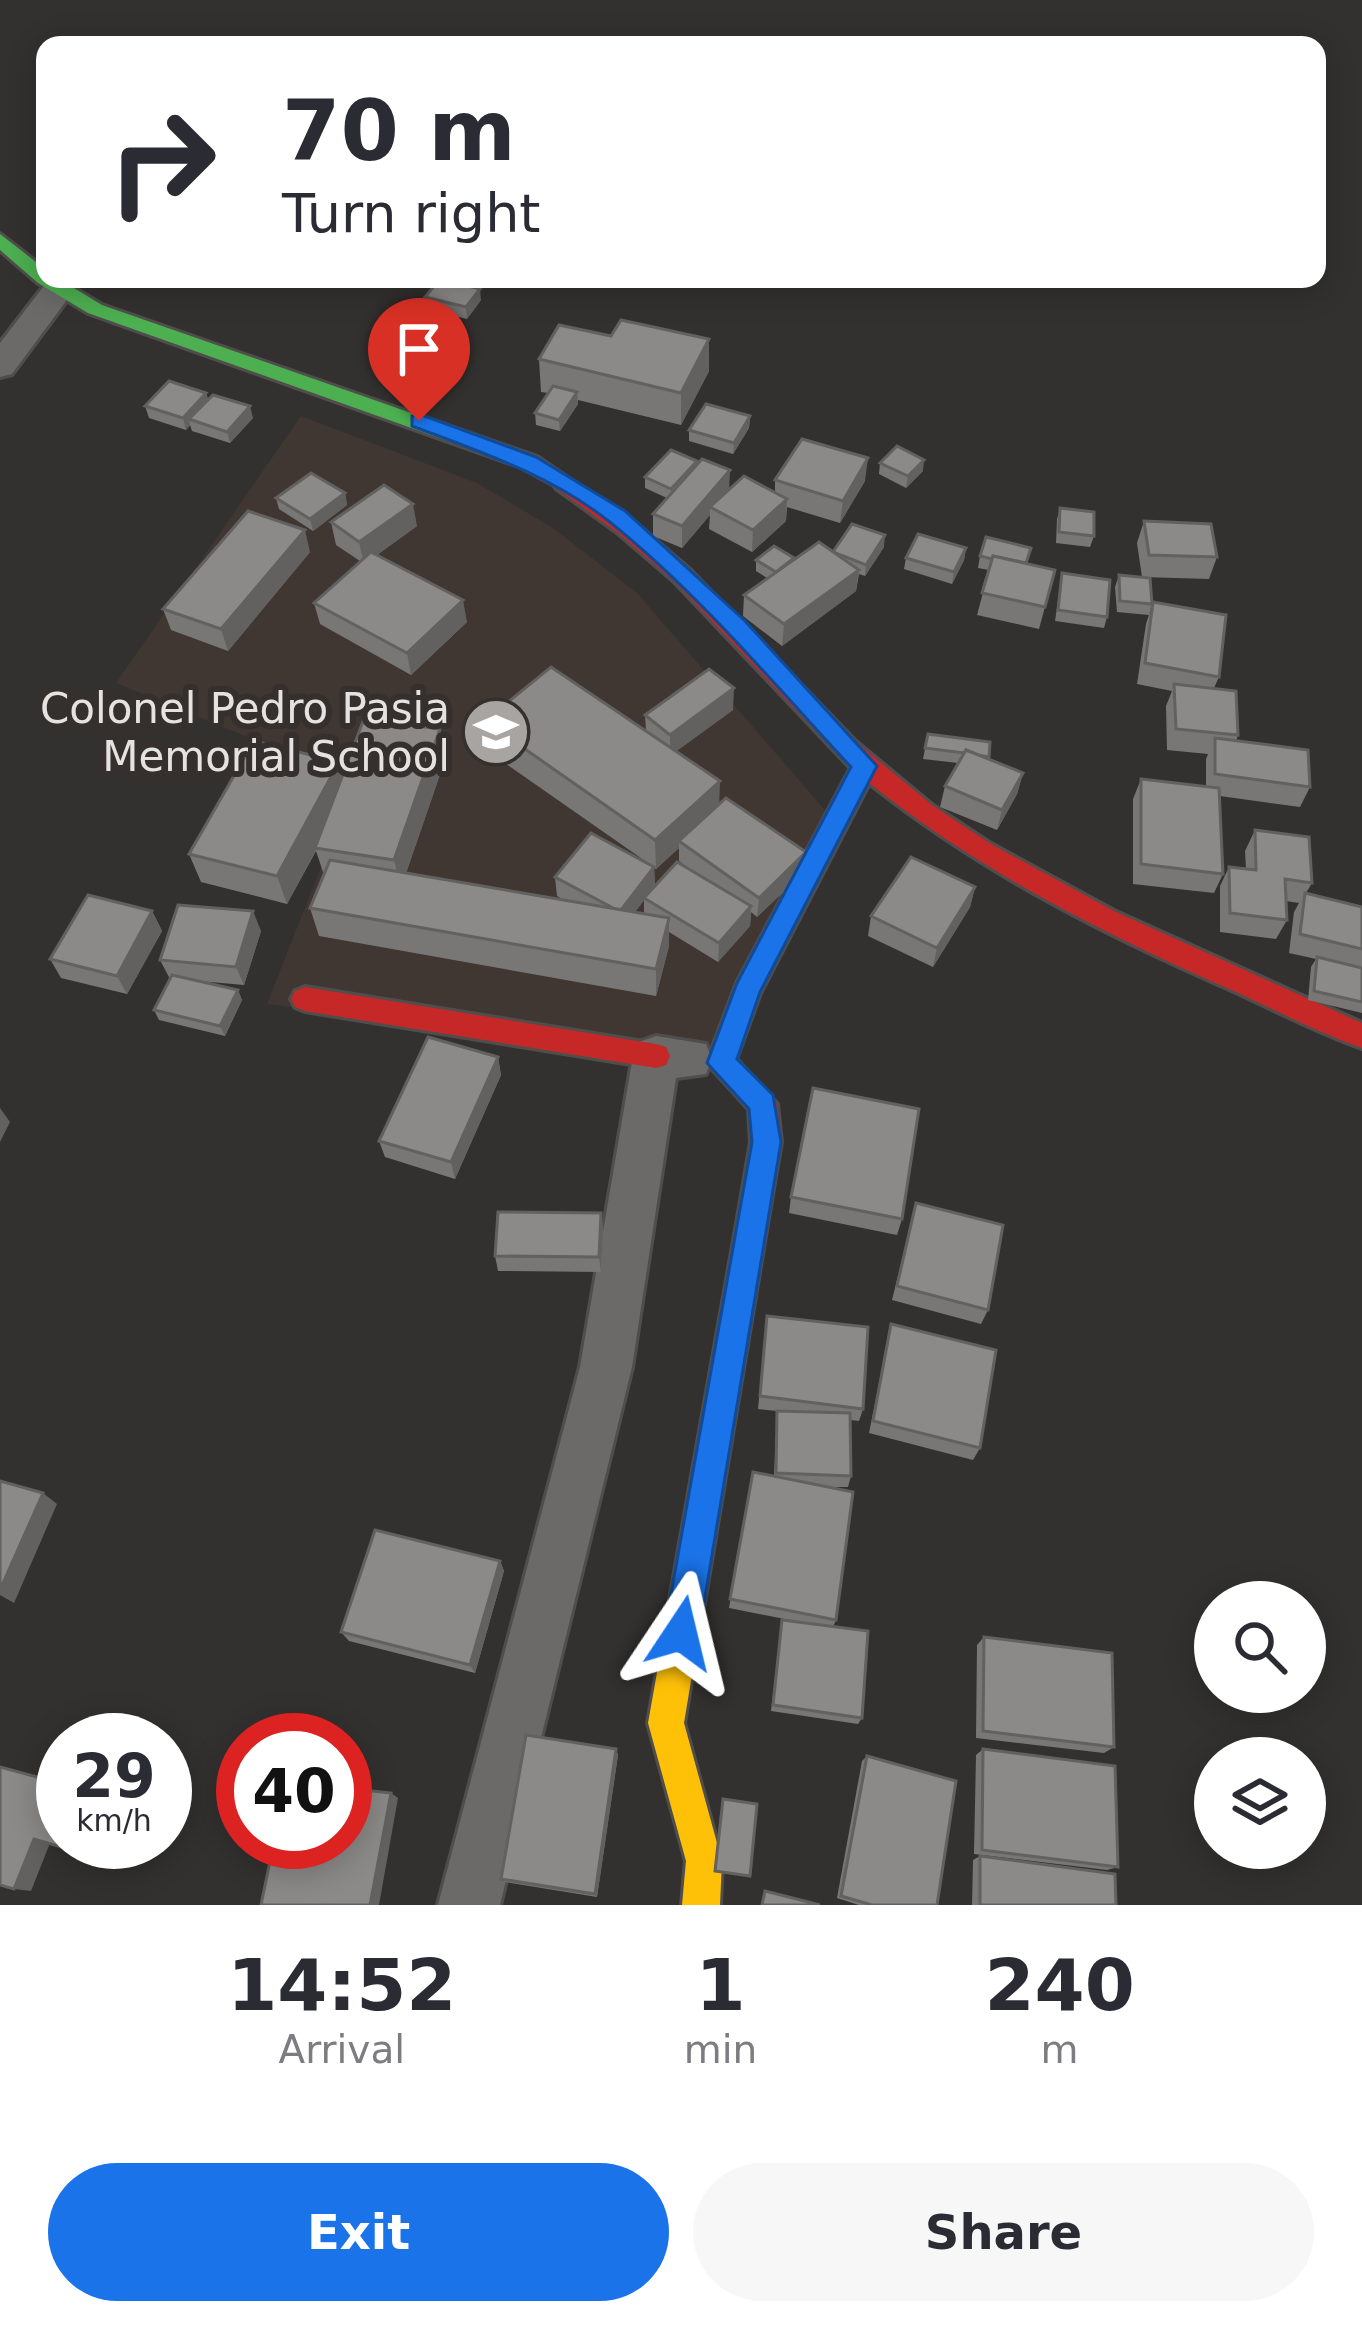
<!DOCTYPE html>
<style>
:root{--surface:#fff;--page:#f7f7f7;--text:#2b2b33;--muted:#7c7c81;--accent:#1a73e8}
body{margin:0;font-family:"DejaVu Sans",sans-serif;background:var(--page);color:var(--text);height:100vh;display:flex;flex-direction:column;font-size:45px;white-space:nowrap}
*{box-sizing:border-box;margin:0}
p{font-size:39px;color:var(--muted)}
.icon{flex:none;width:66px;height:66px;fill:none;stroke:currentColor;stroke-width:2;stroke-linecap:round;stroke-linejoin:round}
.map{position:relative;height:1905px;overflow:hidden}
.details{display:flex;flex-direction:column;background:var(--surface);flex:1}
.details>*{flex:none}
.banner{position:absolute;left:36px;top:36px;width:1290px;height:252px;border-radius:24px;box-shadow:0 6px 30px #0003;background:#fff;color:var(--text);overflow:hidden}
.controls{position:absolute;left:1194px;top:1581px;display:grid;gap:24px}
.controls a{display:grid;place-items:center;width:132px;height:132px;border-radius:50%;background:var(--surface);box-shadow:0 6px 30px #0003;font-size:60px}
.speed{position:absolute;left:36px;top:1713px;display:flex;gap:24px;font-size:60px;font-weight:700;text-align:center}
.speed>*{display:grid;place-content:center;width:156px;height:156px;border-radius:50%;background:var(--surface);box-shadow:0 6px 30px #0003;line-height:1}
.speed small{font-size:30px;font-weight:400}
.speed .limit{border:18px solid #d22;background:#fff;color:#111}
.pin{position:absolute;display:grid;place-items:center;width:102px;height:102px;color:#fff;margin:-123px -51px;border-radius:50% 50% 50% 0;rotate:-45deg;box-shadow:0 0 12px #0007}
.pin .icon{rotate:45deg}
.me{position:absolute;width:132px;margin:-66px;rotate:10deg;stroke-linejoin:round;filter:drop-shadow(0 0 9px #0008)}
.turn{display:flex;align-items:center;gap:42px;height:252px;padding:0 48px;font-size:54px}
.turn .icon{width:156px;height:156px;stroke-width:2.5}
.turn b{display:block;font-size:84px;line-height:102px}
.eta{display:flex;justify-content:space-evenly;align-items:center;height:204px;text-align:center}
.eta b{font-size:72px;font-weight:800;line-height:84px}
.button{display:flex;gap:24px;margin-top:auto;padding:24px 48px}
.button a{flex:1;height:138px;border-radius:72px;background:var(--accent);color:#fff;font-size:48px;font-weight:800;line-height:138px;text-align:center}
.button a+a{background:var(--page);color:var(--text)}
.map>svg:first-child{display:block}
.built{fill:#403632}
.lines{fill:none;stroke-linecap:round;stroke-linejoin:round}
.street-casing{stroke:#504e4c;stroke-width:6}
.fast-casing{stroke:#504e4c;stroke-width:6}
.slow-casing{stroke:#504e4c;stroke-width:6}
.jam-casing{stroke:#504e4c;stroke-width:6}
.street{fill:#6c6a69;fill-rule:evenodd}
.fast{fill:#4caf50;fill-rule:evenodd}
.slow{fill:#ffc107;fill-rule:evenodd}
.jam{fill:#c62828;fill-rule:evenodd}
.wall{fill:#787776;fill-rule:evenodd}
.shaded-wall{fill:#626160}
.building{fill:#8c8a89;stroke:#626160;stroke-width:3}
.route{fill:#1a73e8;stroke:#114b97;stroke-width:3}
.labels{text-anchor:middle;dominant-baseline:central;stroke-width:12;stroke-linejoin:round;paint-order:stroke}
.poi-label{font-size:42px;fill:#e5e2e0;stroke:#35302d;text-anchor:end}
</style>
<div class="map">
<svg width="1362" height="1905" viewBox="0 0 1362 1905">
<rect width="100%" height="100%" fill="#33312f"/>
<path class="built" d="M301,416L477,483L553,528L637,593L844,832L719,1064L267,1004L355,781L116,683Z"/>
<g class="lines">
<defs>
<g id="street">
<path d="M59,279L75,289L12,374L0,377V343L47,282Z"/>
<path d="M656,1036L706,1044L712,1059L706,1074L676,1078L632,1367L500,1905H438L580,1367L633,1056L639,1042Z"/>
</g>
<path id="fast" d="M0,234L45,269V279H59L102,305L537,457L575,483L564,490L521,467L88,313L38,283L0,250Z"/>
<path id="slow" d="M753,1204L764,1208L768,1218L684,1723L722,1861L720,1905H682L686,1861L648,1723L738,1218L742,1208Z"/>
<g id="jam">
<path d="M564,476L633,521L690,570L855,741L932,805L991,844L1114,911L1362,1023V1048C1319,1033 1277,1011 1236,992C1105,935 981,872 869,783L760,993L736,1059L777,1104L781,1142L768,1218L764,1228L753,1232L742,1228L738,1218L751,1142L749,1109L707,1063L737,983L851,768L674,581L617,532L556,488L553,483Z"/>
<path d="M305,987L656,1044L666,1047L670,1056L666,1065L656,1068L305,1011L295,1007L291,999L295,991Z"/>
</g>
</defs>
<use href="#street" class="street-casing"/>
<use href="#fast" class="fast-casing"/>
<use href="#slow" class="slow-casing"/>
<use href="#jam" class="jam-casing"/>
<use href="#street" class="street"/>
<use href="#fast" class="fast"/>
<use href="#slow" class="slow"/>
<use href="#jam" class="jam"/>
</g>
<g class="wall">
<path d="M425,297L481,300L467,319L427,309Z"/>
<path d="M539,359L709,371L681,425L578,400V404L560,431L536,425L535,413L548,393L541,392Z"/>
<path d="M206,393L208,399L253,418L230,443L192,431L190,425L186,430L149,418L145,406Z"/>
<path d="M750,416L749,428L733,454L689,441V430Z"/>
<path d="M697,461V464L729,490L775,492V480L865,481L840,523L787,507L786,521L752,552L709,529L710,515L682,548L653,536V514L667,498L645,488V477Z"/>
<path d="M880,463L923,471L906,488L879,474Z"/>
<path d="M345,493L347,505L313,531L279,509L276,498Z"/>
<path d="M1060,508L1094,536L1090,547L1056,543L1057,519Z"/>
<path d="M1144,521L1217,557L1209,579L1142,577L1137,543Z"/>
<path d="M331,522L417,526L377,555L467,622L411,675L320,624L314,603L360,561L336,545Z"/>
<path d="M884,547L865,576L859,574L856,591L782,646L743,616L744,595L767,578L756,571V560L794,558Z"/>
<path d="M966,548L964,560L952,584L904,569L906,558Z"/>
<path d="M310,552L228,651L171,630L163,609Z"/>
<path d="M980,556L1055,570L1039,629L977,615L989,570L978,568Z"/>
<path d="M1062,573L1107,617L1104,628L1055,621Z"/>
<path d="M1119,575L1152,604L1149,615L1117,612L1115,587Z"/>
<path d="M1153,602L1219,677L1214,688L1238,735L1236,741L1310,787L1300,807L1220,796L1223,874L1214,893L1133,884V799L1141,779L1206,786V759L1208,754L1167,750L1166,706L1172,691L1137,684L1146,624Z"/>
<path d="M733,710L676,751L719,803L804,872L757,917L751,912L750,926L718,962L669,932V946L656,996L319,936L310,908L324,875L316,851L287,904L201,882L189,854L339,762L343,776L440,729L445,760L406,873L564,900L557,896L555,877L648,863L489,752L485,721L646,731L645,715ZM679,848V861L698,875L655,886L654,868L656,869ZM644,900V914L635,912Z"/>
<path d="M928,734L990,742L988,759L1023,773L1017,794L997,830L940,807L945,786L958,763L923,759Z"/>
<path d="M1255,830L1312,883L1306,893L1362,907V1013L1308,1000L1311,967L1316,959L1289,953L1294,912L1299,903L1286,901L1287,920L1276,939L1220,932V886L1229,867L1246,869L1245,851Z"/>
<path d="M975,887L970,907L933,967L868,936L871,916Z"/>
<path d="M152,911L162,931L127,994L61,978L50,959Z"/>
<path d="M261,931L244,985L199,981L238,990L242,1000L225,1036L159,1020L154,1010L170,979L160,960Z"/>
<path d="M498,1057L501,1075L455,1179L385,1157L379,1141Z"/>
<path d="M791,1197L902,1219L897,1235L789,1213Z"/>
<path d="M916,1203L988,1310L981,1324L892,1300Z"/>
<path d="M601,1213L603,1229L601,1272L498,1271L495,1256Z"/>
<path d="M767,1316L863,1409L859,1421L850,1420L851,1476L848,1487H827L836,1620L833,1627L862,1718L858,1724L771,1711L782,1620L800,1622L729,1608L753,1472L774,1476L777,1411L758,1409Z"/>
<path d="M891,1324L980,1448L973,1460L869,1433Z"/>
<path d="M500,1561L504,1571L475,1673L349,1641L341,1632Z"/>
<path d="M984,1637L1114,1747L1104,1753L976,1738L977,1645Z"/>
<path d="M616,1749L618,1755L597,1897L505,1882L501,1879Z"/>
<path d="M983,1749L1118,1867L1107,1870L974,1854L976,1755Z"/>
<path d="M867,1756L937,1905H859L837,1898L862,1761Z"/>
<path d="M980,1856L1116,1905H972L973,1860Z"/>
</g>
<g class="shaded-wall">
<path d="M480,289L481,300L467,319L466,307Z"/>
<path d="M709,339V371L681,425V393Z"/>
<path d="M577,392L578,404L560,431L559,420Z"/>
<path d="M206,393L210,405L189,419L190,425L186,430L183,418Z"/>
<path d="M250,406L253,418L230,443L227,432Z"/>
<path d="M750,416L749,428L733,454L734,443Z"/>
<path d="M868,458L865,481L840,523L843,501Z"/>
<path d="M924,460L923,471L906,488L908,476Z"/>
<path d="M730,470L729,492L710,507V515L682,548V526Z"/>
<path d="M345,493L347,505L313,531L310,519Z"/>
<path d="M787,499L786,521L752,552L753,530Z"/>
<path d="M413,504L417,526L364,564L359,542Z"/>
<path d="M305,530L310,552L228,651L221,629Z"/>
<path d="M885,535L884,547L865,576L866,565Z"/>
<path d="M966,548L964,560L952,584L954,572Z"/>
<path d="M859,570L856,591L782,646L784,624Z"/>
<path d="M463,600L467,622L411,675L407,653Z"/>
<path d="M734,688L733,710L670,756V735Z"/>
<path d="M440,729L445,760L401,888L394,860Z"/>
<path d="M339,762L347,792L287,904L277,876Z"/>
<path d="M1023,773L1017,794L997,830L1002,810Z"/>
<path d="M720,781L719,810L679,841V848L656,869L655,840Z"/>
<path d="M806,852L804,872L757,917L759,898Z"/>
<path d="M654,867L655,886L621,930L620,911Z"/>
<path d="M975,887L970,907L933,967L937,948Z"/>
<path d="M751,906L750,926L718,962L719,943Z"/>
<path d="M152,911L162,931L127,994L117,976Z"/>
<path d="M253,911L261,931L244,985L236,967Z"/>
<path d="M669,918V946L656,996V969Z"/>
<path d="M238,990L242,1000L225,1036L220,1026Z"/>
<path d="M498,1057L501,1075L455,1179L451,1162Z"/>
<path d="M0,1108L10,1122L0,1142Z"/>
<path d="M601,1213L603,1229L601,1272L599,1257Z"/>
<path d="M43,1493L57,1504L14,1603L0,1595V1590Z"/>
<path d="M500,1561L504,1571L475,1673L470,1665Z"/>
<path d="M616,1749L618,1755L597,1897L595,1894Z"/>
<path d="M391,1793L398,1798L379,1905H370Z"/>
<path d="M34,1839L50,1843L31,1891L14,1889Z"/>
<path d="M63,1842H80L77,1851L61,1847Z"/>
</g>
<g class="building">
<path d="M440,279H442L480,289L466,307L425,297Z"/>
<path d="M621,320L709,339L681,393L539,359L559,325L611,336Z"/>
<path d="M169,381L206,393L183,418L145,406Z"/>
<path d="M553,386L577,392L559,420L535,413Z"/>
<path d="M213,395L250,406L227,432L189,419Z"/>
<path d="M706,404L750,416L734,443L689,430Z"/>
<path d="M802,439L868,458L843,501L775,480Z"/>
<path d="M897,446L924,460L908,476L880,463Z"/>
<path d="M671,450L697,461L671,489L645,477Z"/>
<path d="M702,459L730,470L682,526L653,514Z"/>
<path d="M311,473L345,493L310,519L276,498Z"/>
<path d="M744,476L787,499L753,530L710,507Z"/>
<path d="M384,485L413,504L359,542L331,522Z"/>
<path d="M1060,508L1094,512V536L1059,532Z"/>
<path d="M248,511L305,530L221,629L163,609Z"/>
<path d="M1144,521L1211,524L1217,557L1149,555Z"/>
<path d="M852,524L885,535L866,565L833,552Z"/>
<path d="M918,534L966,548L954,572L906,558Z"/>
<path d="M986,537L1031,548L1026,563L993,556L992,559L980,556Z"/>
<path d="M819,542L859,570L784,624L744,595Z"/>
<path d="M774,546L794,558L776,572L756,560Z"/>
<path d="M371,552L463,600L407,653L314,603Z"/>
<path d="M993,556L1055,570L1045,607L982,593Z"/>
<path d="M1062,573L1110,580L1107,617L1058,610Z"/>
<path d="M1119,575L1150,578L1152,604L1120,601Z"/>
<path d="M1153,602L1226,615L1219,677L1145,663Z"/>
<path d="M551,667L720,781L655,840L485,721Z"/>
<path d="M709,669L734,688L670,735L645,715Z"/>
<path d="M1174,684L1236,691L1238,735L1176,729Z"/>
<path d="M364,719L440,729L394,860L315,848Z"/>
<path d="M928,734L990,742L989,757L978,755L966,750L964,753L925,748Z"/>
<path d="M1215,738L1308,750L1310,787L1215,774Z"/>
<path d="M254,741L339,762L277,876L189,854Z"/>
<path d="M966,750L1023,773L1002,810L945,786Z"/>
<path d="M1141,779L1219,788L1223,874L1141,864Z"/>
<path d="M726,798L806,852L759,898L679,841Z"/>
<path d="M1255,830L1309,837L1312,883L1285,879L1287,920L1230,913L1229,867L1256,870Z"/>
<path d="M591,833L654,867L621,910L615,909L555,877Z"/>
<path d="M911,857L975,887L937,948L871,916Z"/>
<path d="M330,860L669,918L656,969L310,908Z"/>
<path d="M677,862L751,906L719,943L644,898Z"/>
<path d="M1305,893L1362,907V949L1300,934Z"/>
<path d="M88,895L152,911L117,976L50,959Z"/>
<path d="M178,905L253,911L236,967L160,960Z"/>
<path d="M1317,957L1362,968V1002L1314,991Z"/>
<path d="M172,975L238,990L220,1026L154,1010Z"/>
<path d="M428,1037L498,1057L451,1162L379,1141Z"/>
<path d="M813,1088L919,1109L902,1219L791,1197Z"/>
<path d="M916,1203L1003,1225L988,1310L897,1286Z"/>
<path d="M498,1212L601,1213L599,1257L495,1256Z"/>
<path d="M767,1316L868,1327L863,1409L760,1396Z"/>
<path d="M891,1324L996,1350L980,1448L873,1421Z"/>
<path d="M777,1411L850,1413L851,1476L776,1473Z"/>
<path d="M753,1472L853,1492L836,1620L730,1599Z"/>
<path d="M0,1481L43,1493L0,1590Z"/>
<path d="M375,1530L500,1561L470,1665L341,1632Z"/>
<path d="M782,1620L868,1631L862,1718L773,1705Z"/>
<path d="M984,1637L1112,1653L1114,1747L983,1731Z"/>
<path d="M526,1735L616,1749L595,1894L501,1879Z"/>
<path d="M983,1749L1115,1766L1118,1867L982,1850Z"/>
<path d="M867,1756L956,1781L937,1905H872L841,1896Z"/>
<path d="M0,1767L63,1784V1842L61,1847L34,1839L14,1889L0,1885Z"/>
<path d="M345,1788L391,1793L370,1905H261L274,1842H345Z"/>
<path d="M723,1799L757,1804L750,1876L715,1871Z"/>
<path d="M980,1856L1115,1874L1116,1905H980Z"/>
<path d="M765,1891L820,1905H762Z"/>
</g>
<path class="route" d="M419,414L536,457L625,511L745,621L877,766L760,992L737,1059L773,1095L781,1142L699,1633L694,1646L681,1651L669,1646L664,1633L752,1142L749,1109L707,1063L737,983L851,767C774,684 699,594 611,523C553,476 481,452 412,426V416Z"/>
<defs>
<symbol id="school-disc" viewBox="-11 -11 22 22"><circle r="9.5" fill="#a7a4a2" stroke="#35302d"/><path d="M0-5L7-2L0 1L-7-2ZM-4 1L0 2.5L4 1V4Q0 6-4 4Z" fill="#fff"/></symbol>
</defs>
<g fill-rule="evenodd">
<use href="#school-disc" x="458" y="694" width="76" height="76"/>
</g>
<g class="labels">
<g class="poi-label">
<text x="450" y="708">Colonel Pedro Pasia<tspan x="450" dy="48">Memorial School</tspan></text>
</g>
</g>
</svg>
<div class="controls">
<a><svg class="icon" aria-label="search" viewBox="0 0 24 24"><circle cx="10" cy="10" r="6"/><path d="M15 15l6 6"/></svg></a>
<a><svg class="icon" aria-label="layers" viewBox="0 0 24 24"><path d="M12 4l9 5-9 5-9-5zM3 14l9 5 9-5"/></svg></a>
</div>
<div class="speed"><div>29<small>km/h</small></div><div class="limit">40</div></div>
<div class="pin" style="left:419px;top:421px;background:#d93025"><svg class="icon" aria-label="arrive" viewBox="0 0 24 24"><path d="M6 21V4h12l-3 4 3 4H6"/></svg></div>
<svg class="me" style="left:681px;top:1633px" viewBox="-20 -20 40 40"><path d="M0-17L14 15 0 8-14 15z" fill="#1a73e8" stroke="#fff" stroke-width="4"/></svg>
<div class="banner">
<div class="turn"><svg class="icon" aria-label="right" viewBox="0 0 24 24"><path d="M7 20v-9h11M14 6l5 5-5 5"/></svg><div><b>70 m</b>Turn right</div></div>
</div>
</div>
<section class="details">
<div class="eta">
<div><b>14:52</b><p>Arrival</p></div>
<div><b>1</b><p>min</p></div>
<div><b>240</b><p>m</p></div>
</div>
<div class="button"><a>Exit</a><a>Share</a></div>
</section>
